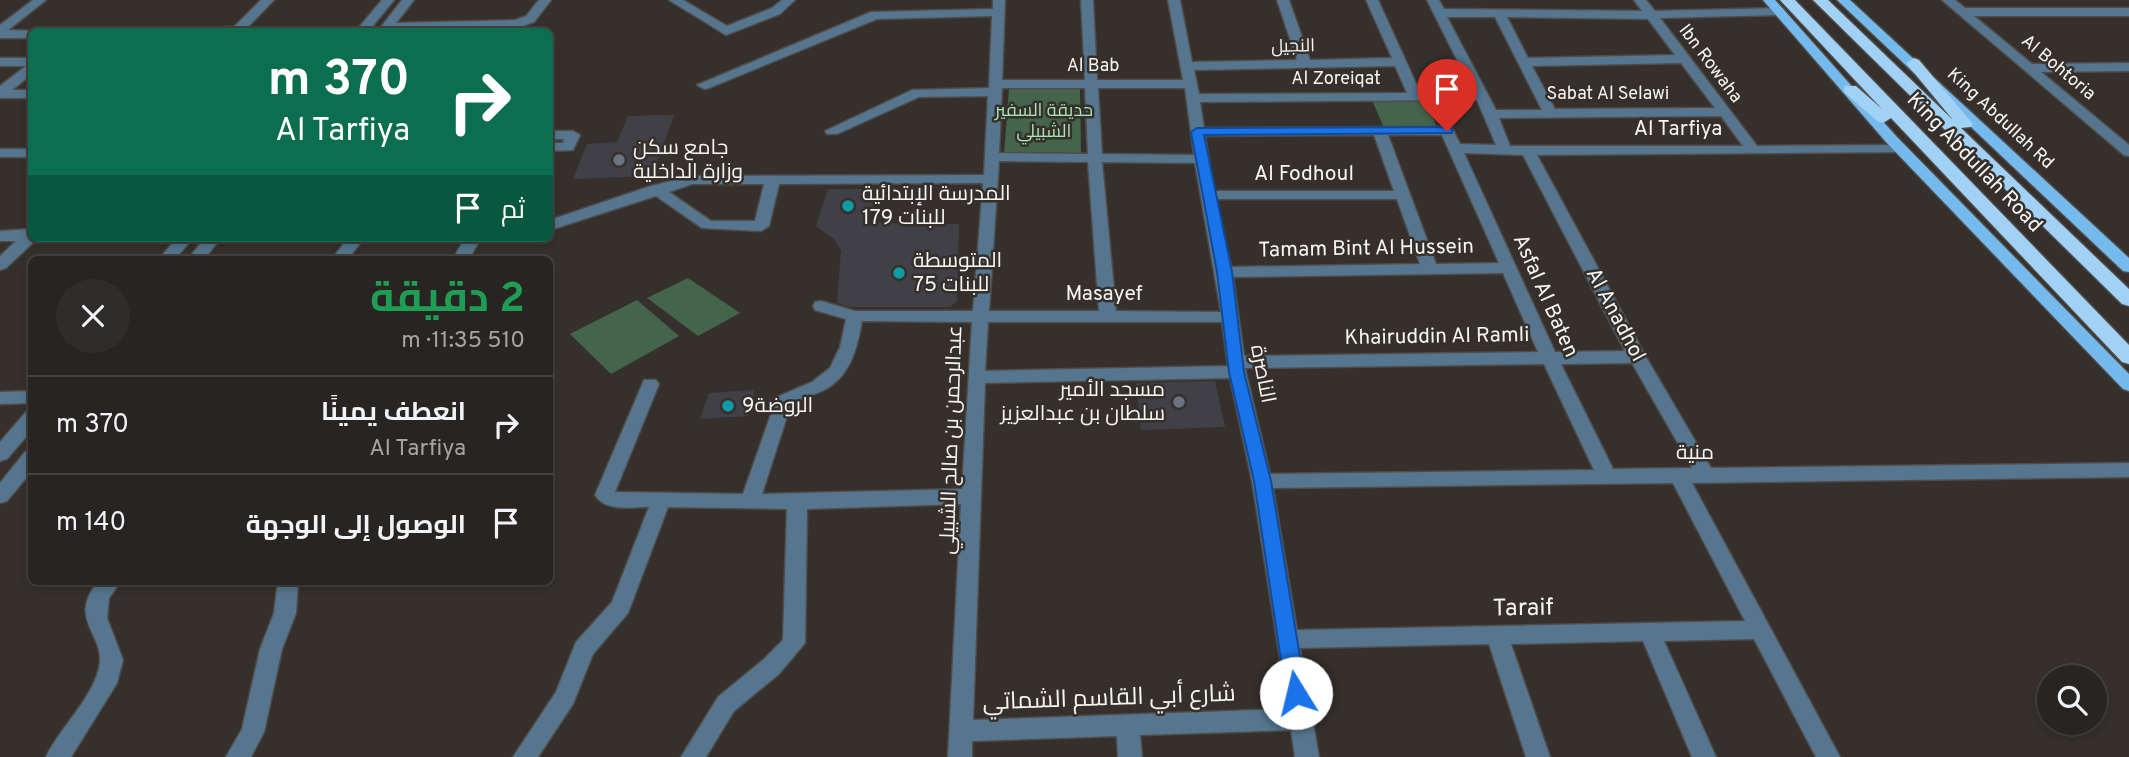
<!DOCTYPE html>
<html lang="ar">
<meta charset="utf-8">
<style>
:root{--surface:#282421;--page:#302c2a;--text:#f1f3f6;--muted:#a5a4a5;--line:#44413f}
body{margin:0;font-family:Overpass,Cairo,sans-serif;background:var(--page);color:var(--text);direction:rtl;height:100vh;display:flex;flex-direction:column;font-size:26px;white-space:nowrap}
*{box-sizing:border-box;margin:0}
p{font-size:23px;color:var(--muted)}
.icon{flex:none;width:38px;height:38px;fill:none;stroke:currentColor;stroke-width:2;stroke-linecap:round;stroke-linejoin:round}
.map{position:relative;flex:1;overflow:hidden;direction:ltr}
.sheet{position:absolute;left:28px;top:256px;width:525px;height:329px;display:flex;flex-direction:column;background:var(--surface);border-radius:10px;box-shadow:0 4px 10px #0003,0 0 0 2px var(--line);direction:rtl}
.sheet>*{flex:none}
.hud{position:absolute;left:28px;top:28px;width:525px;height:214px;border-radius:10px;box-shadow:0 4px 10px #0003,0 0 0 2px var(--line);direction:rtl;background:#0b6e4f;color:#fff;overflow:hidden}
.tools{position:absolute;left:2037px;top:665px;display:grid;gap:14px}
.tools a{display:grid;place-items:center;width:70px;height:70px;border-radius:50%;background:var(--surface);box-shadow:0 4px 10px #0003,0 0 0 2px var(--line);font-size:35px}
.pin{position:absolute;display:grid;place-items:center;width:60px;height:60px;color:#fff;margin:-72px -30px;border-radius:50% 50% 50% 0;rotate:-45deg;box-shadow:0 0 7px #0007}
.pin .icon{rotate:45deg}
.me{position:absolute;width:77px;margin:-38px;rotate:351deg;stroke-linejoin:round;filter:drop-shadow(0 0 5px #0008)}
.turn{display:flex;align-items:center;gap:24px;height:147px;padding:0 28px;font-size:32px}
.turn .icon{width:91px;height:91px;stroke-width:2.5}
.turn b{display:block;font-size:49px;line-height:60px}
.then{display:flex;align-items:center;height:66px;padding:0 28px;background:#0003;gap:14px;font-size:26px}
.round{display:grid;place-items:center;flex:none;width:74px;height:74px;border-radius:37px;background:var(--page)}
.head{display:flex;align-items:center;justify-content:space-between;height:119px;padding:0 28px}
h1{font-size:42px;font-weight:700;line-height:52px;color:#1e9e55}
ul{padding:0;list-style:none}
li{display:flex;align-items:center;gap:21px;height:98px;padding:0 28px;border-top:2px solid var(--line)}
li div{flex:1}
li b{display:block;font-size:26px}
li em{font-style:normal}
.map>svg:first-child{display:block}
.green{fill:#45644c}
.building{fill:#404046}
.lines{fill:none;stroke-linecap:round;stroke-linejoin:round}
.minor-casing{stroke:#504b48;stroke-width:3}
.major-casing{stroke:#504b48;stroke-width:3}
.highway-casing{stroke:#504b48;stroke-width:3}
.minor{fill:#55768e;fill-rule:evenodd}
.major{fill:#74baec;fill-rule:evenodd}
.highway{fill:#a1d1f5;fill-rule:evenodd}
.route{fill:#1a73e8;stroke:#114b97;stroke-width:2}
.worship-dot{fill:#6b7280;stroke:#35302c;stroke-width:2.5}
.culture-dot{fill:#0f9aa8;stroke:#35302c;stroke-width:2.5}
.labels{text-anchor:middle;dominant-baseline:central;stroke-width:5;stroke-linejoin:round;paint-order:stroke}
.far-street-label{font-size:18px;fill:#f7f4f1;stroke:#35302c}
.far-park-label{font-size:18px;fill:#a7e3b4;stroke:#35302c}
.street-label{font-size:21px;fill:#f7f4f1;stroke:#35302c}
.poi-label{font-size:21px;fill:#f7f4f1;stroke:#35302c;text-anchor:start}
.near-street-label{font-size:24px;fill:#f7f4f1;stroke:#35302c}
</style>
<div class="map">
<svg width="2129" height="757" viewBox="0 0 2129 757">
<rect width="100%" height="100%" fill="#35302c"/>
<g class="green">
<path d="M1009,89H1080L1081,154H1004Z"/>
<path d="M1426,99L1437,128H1384L1372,100Z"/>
<path d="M688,278L740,313L698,336L647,298Z"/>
<path d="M637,300L679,336L611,374L570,334Z"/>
</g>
<g class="building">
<path d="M674,115L652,176L573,179L587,144L617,142L628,116Z"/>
<path d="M828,189H877L868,223L959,224L957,301L950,307H849L837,303L841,251L834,239L816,226Z"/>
<path d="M1215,381L1225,427L1141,430L1136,383Z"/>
<path d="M753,390L754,396L748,416L700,419L709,393Z"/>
</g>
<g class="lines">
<defs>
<g id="minor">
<path d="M33,0H46L8,30L36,31L32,32V38H0V25Z"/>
<path d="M261,0H274L243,32H191L197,28L234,27Z"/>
<path d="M382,0H394L368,32H355Z"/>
<path d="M402,0H414L396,23L515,20L526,16L539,0H551L534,22L517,28L377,32Z"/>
<path d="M669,0H683L727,26L772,8L782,0H795L780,14L726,35Z"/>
<path d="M993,0H1005L1002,80H1085L1081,0H1093L1097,80H1183L1168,0H1180L1192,62L1297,60L1277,0H1289L1310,60L1392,58L1366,0H1378L1420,92H1473L1427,0H1439L1444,9L1642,11L1634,0H1646L1655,11L1783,8L1785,11L1779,15L1660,18L1757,146L1901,145L1908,149L1906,152L1537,155L1646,357L1711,468L2129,463V477L1692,483L1840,757H1816L1754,639L1664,641L1716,757H1692L1643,641L1511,644L1550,757H1526L1489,644L1300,648L1319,757H1295L1291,730L1140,735L1142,757H1118L1117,736L972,741V757H948L961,504L807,509L805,643L779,674L734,711L706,757H681L718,697L763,660L783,640L787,509L668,507L628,613L593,654L573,704L538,757H513L556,692L576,642L612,602L649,507C632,507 605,512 595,495L644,380H656L659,384L615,492L743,494L777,397L812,382L830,368L840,347L846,319L815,310L813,306L815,302L821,301L855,311H973L983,183L779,184L769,226L761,231L702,228L656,196L550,230V220L651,186L691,176L984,175L988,96L919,97L837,134H827L825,131L912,90L989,88L992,16L877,19L709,88L704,89L697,85L871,12L993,9ZM1447,17H1495L1542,110H1496ZM1507,17L1648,19L1675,55L1528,58ZM1681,63L1715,108L1555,109L1532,66ZM1395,66L1407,93L1199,94L1194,70ZM1002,88H1085L1088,154L999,153ZM1098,88H1185L1194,155L1102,154ZM1477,100L1496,145L1460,144L1452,128L1447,127L1204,128L1200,102ZM1721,116L1743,146H1510L1499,118ZM1374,135L1394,191H1214L1205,136ZM1388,135H1442L1499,263L1436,264ZM1464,153L1523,155L1625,351L1555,352ZM999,161L1088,162L1099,311H989ZM1102,162L1195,163L1221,312L1116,311ZM692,184H764L755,221H711L669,192ZM1215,199H1397L1420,264L1231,267ZM1503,273L1538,352L1244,356L1233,277ZM862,321L972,322L962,489L762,494L791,404C801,397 811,396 822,391C850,378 857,349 862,321ZM988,322H1222L1228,366L985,371ZM1632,363L1692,468L1613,469L1561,364ZM1544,364L1594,470L1270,474L1245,368ZM1230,378L1252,481L1288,709L973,720L985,383ZM1673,483L1745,621L1297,630L1273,488Z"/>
<path d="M1942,0H1955L1965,8H2129V16H1974L2032,64L2129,63V71L2041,72L2129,145V156L2124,155Z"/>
<path d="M0,58H32V74L12,90H32V98H0V86L26,66H0Z"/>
<path d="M550,131H573L580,135L573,150L550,151V143H563L564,139H550Z"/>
<rect x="0" y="149" width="32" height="8"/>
<path d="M32,229V238L37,239L6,268L0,270V256L16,241H0V231Z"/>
<path d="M177,238H193L175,259H159Z"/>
<path d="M205,238H221L204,259H188Z"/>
<path d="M348,238H364L348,259H332Z"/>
<path d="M465,238H481L469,259H453Z"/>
<path d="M32,391V403L0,404V392Z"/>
<path d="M32,411V430L7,459L0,461V442L26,412Z"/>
<path d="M32,450V471L7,501L0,503V483L25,452Z"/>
<path d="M99,581H121L109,598L107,618L123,660L117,683L71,757H46C60,727 97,694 100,662C103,634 67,617 99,581Z"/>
<path d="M278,581H298L296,613L282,649L264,732L251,757H226L242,729L260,649L274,613Z"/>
</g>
<g id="major">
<path d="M1763,0H1775L1896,136L2129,374V391L2123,389L1886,142Z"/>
<path d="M1837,0H1850L2129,258V272L2123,271Z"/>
</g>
<g id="highway">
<path d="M1780,0H1795L2129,345V364L2122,362L1891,118L1883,123L1877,121L1844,92V86H1856L1882,109Z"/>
<path d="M1813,0H1828L1953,120L1906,63L1914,58L1919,60L1973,124L1971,127L1961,128L2129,289V306L2122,304Z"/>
</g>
</defs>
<use href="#minor" class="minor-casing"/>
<use href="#major" class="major-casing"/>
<use href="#highway" class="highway-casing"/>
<use href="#minor" class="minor"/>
<use href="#major" class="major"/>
<use href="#highway" class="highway"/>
</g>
<path class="route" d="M1447,127L1452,128V133L1204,135L1232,272L1244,372L1271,481L1306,693L1303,699L1296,702L1289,699L1286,693L1254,481L1229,372L1217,272L1191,132L1197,128Z"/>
<g class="worship-dot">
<circle cx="619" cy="160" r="7"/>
<circle cx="1179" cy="402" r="7"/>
</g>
<g class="culture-dot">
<circle cx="848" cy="206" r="7"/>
<circle cx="899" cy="273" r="7"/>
<circle cx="728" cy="406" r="7"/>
</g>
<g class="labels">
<g class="far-street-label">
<text transform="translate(1293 47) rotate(-1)">النجيل</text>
<text transform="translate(1710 64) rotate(53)">Ibn Rowaha</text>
<text x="1093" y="66">Al Bab</text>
<text transform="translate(2058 68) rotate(40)">Al Bohtoria</text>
<text x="1336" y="79">Al Zoreiqat</text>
<text x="1608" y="94">Sabat Al Selawi</text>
<text transform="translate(2000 119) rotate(43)">King Abdullah Rd</text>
</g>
<g class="far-park-label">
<text x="1044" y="111">حديقة السفير<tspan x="1044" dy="21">الشبيلي</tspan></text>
</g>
<g class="street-label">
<text x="1678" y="129">Al Tarfiya</text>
<text transform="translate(1974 163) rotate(46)">King Abdullah Road</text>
<text x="1304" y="174">Al Fodhoul</text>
<text transform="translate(1366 249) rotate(-1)">Tamam Bint Al Hussein</text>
<text x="1104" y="294">Masayef</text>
<text transform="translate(1545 296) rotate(66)">Asfal Al Baten</text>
<text transform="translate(1615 315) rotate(62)">Al Anadhol</text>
<text transform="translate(1437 337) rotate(-1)">Khairuddin Al Ramli</text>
<text transform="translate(1262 374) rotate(79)">الناصرة</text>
<text transform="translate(952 440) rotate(-88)">عبدالرحمن بن صالح الشبيلي</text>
<text x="1695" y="453">منية</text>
</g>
<g class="poi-label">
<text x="633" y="148">جامع سكن<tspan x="633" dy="24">وزارة الداخلية</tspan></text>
<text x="862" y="194">المدرسة الإبتدائية<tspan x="862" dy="24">179 للبنات</tspan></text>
<text x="913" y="261">المتوسطة<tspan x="913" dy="24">75 للبنات</tspan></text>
<text x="1165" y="390" text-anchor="end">ٍمسجد الأمير<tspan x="1165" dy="24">سلطان بن عبدالعزيز</tspan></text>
<text x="742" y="406">الروضة9</text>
</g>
<g class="near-street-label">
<text transform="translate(1523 609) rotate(-1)">Taraif</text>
<text transform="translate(1109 699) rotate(-2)">شارع أبي القاسم الشماتي</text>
</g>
</g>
</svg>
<div class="tools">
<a><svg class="icon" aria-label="search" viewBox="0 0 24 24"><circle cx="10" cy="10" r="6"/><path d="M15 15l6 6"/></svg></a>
</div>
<div class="pin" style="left:1447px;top:131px;background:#d93025"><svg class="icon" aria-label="arrive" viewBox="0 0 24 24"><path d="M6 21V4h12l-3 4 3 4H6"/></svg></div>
<svg class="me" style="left:1296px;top:693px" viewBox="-20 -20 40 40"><circle r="19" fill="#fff"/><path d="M0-13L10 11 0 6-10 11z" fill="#1a73e8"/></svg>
<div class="hud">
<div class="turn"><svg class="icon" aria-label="right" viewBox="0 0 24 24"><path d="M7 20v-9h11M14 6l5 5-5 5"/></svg><div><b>370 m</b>Al Tarfiya</div></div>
<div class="then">ثم<svg class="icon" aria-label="arrive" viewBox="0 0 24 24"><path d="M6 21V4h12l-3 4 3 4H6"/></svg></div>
</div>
<section class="sheet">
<div class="head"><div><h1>2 دقيقة</h1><p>510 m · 11:35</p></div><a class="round"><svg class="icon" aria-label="close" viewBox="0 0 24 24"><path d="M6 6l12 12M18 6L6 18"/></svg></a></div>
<ul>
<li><svg class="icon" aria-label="right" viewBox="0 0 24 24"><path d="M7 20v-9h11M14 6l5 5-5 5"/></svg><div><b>انعطف يمينًا</b><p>Al Tarfiya</p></div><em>370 m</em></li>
<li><svg class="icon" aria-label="arrive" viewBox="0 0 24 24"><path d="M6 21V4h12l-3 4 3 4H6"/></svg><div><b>الوصول إلى الوجهة</b></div><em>140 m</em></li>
</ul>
</section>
</div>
